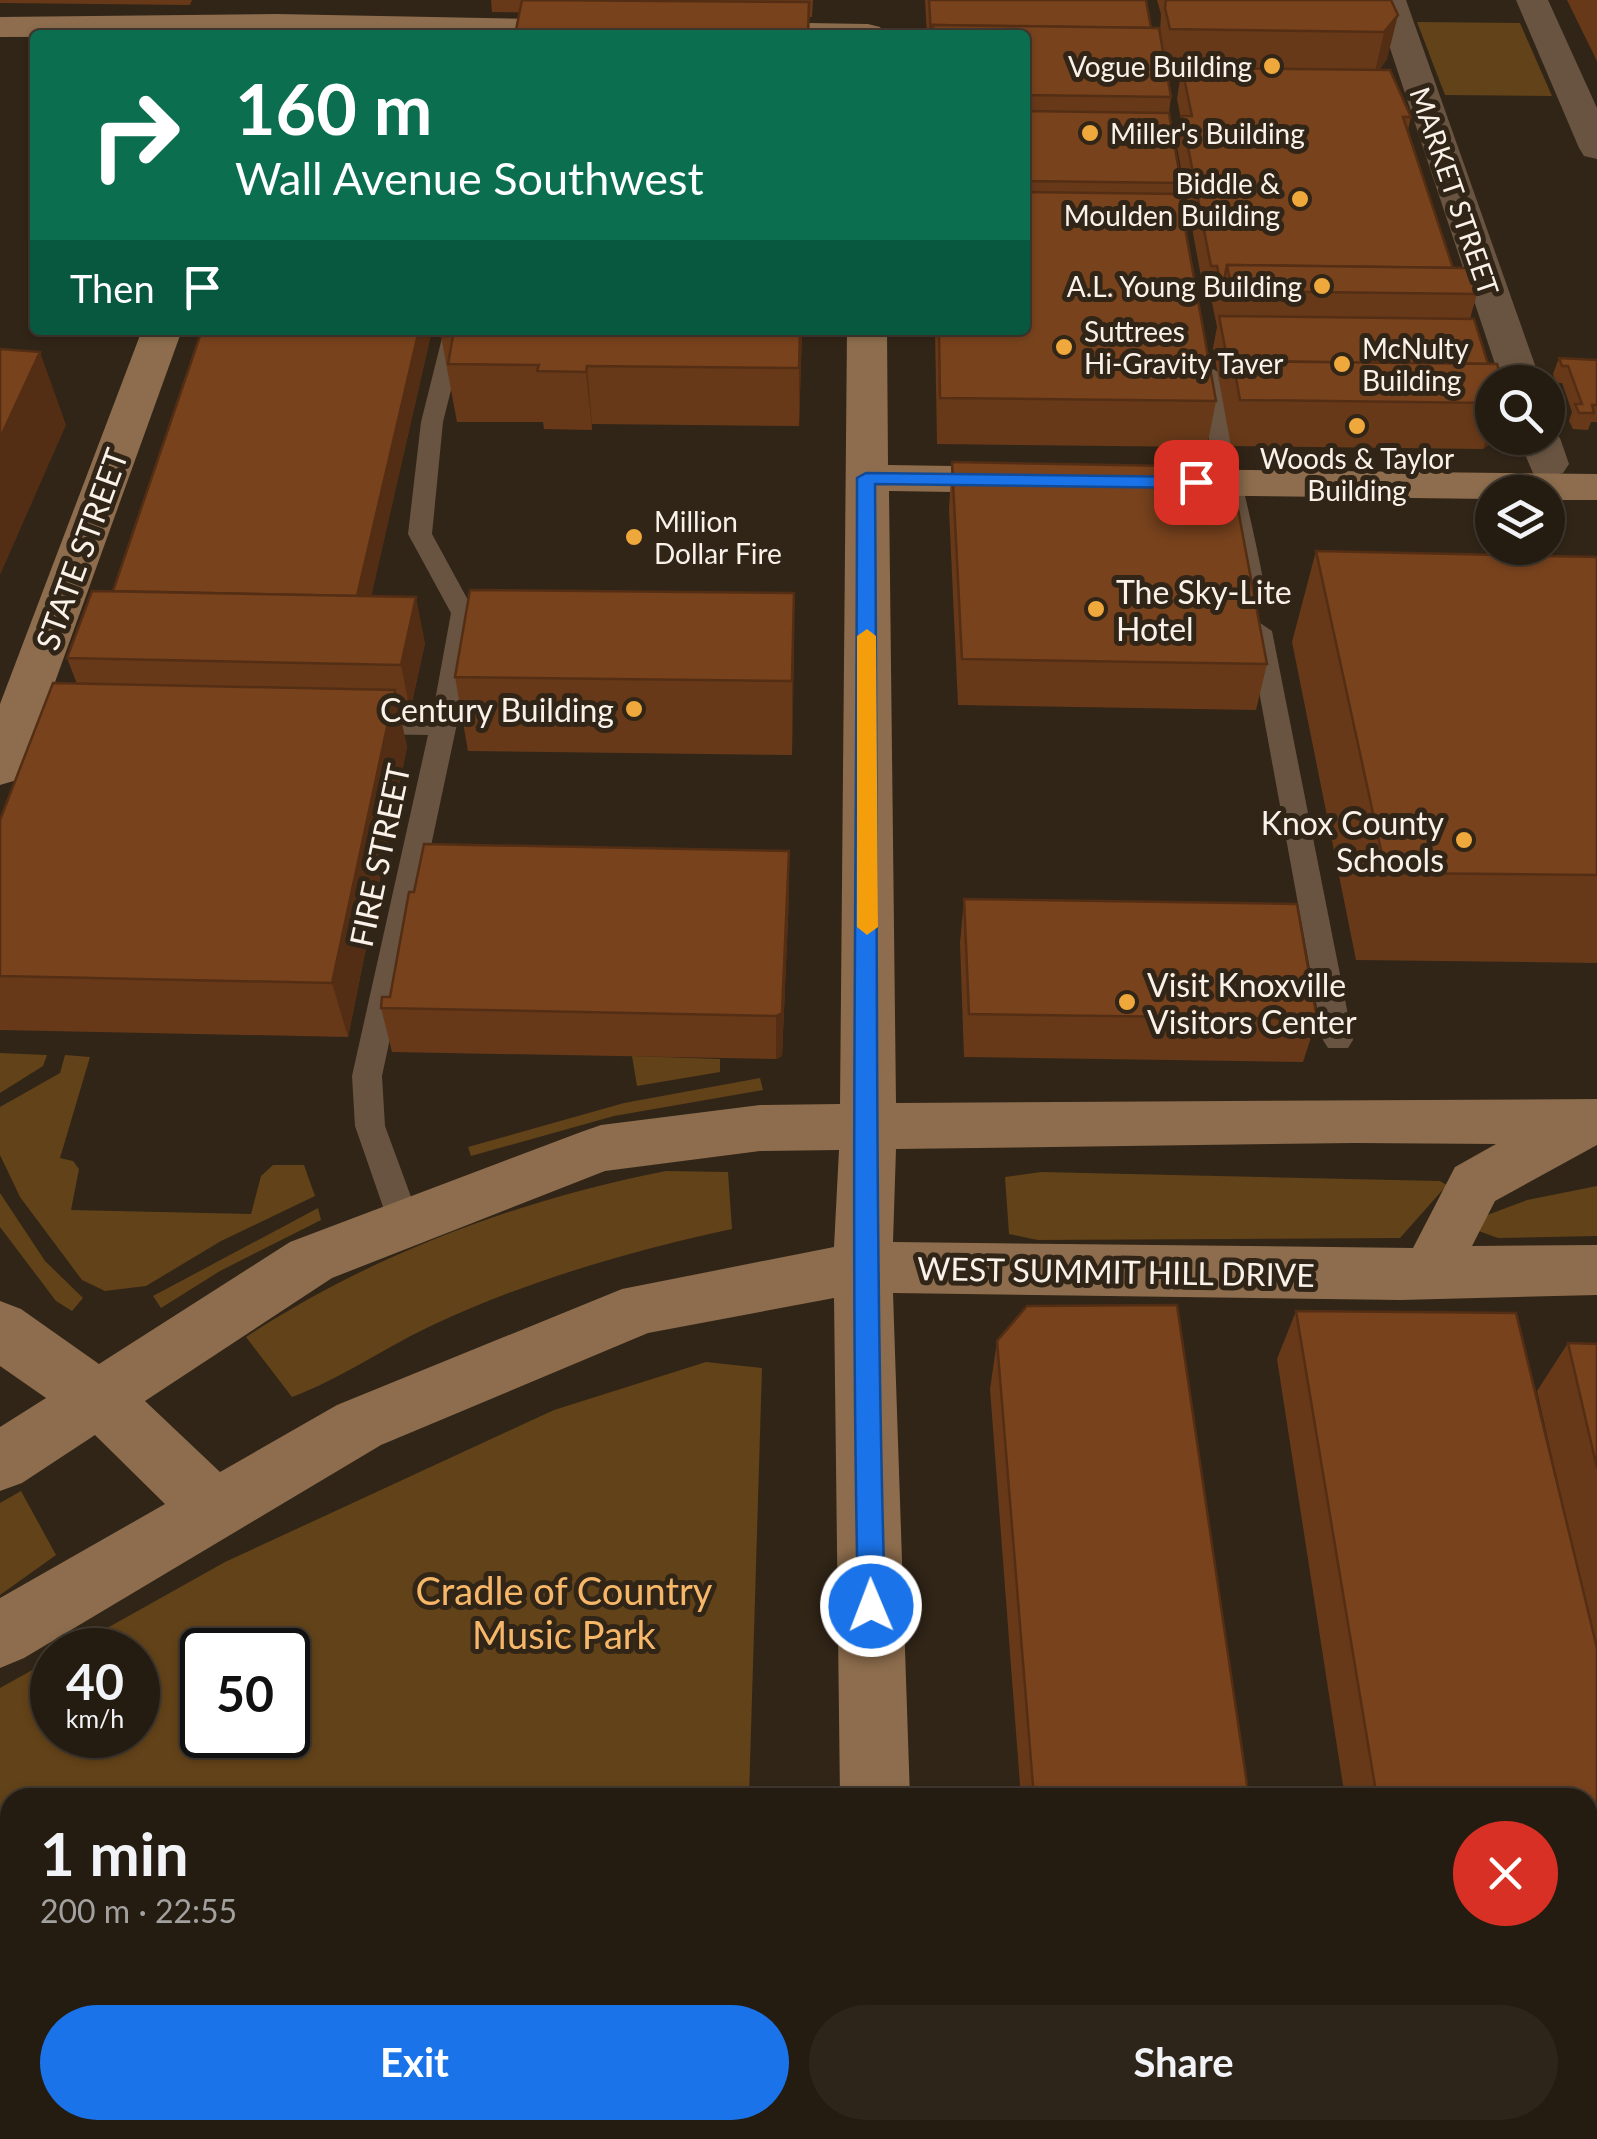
<!DOCTYPE html>
<meta charset="utf-8">
<style>
:root{--surface:#251c11;--page:#2d251a;--text:#f1f3f6;--muted:#a3a19f;--line:#423a31;--accent:#1a73e8}
body{margin:0;font-family:Lato,sans-serif;background:var(--page);color:var(--text);height:100vh;display:flex;flex-direction:column;font-size:38px;white-space:nowrap}
*{box-sizing:border-box;margin:0}
p{font-size:32px;color:var(--muted)}
.icon{flex:none;width:55px;height:55px;fill:none;stroke:currentColor;stroke-width:2;stroke-linecap:round;stroke-linejoin:round}
.map{position:relative;flex:1;overflow:hidden}
.side{position:absolute;left:0px;top:1788px;width:1598px;height:352px;display:flex;flex-direction:column;background:var(--surface);border-radius:30px 30px 0 0;box-shadow:0 2px 8px #0004,0 0 0 2px var(--line)}
.side>*{flex:none}
.hud{position:absolute;left:30px;top:30px;width:1000px;height:305px;border-radius:10px;box-shadow:0 2px 8px #0004,0 0 0 2px var(--line);background:#0b6e4f;color:#fff;overflow:hidden}
.controls{position:absolute;left:1475px;top:365px;display:grid;gap:20px}
.controls a{display:grid;place-items:center;width:90px;height:90px;border-radius:50%;background:var(--surface);box-shadow:0 2px 8px #0004,0 0 0 2px var(--line);font-size:50px}
.speed{position:absolute;left:30px;top:1628px;display:flex;gap:20px;font-size:50px;font-weight:700;text-align:center}
.speed>*{display:grid;place-content:center;width:130px;height:130px;border-radius:50%;background:var(--surface);box-shadow:0 2px 8px #0004,0 0 0 2px var(--line);line-height:1}
.speed small{font-size:25px;font-weight:400}
.speed .limit{border:5px solid #111;border-radius:15px;background:#fff;color:#111}
.pin{position:absolute;display:grid;place-items:center;width:85px;height:85px;color:#fff;margin:-42px;border-radius:20px;box-shadow:0 5px 15px #0006}
.me{position:absolute;width:110px;margin:-55px;rotate:359deg;stroke-linejoin:round;filter:drop-shadow(0 0 8px #0008)}
.turn{display:flex;align-items:center;gap:35px;height:210px;padding:0 40px;font-size:45px}
.turn .icon{width:130px;height:130px;stroke-width:2.5}
.turn b{display:block;font-size:70px;line-height:85px}
.then{display:flex;align-items:center;height:95px;padding:0 40px;background:#0003;gap:20px;font-size:38px}
.round{display:grid;place-items:center;flex:none;width:105px;height:105px;border-radius:52px;background:var(--page)}
.headline{display:flex;align-items:center;justify-content:space-between;height:170px;padding:0 40px}
h1{font-size:60px;font-weight:700;line-height:75px}
.cta{display:flex;gap:20px;margin-top:auto;padding:20px 40px}
.cta a{flex:1;height:115px;border-radius:60px;background:var(--accent);color:#fff;font-size:40px;font-weight:700;line-height:115px;text-align:center}
.cta a+a{background:var(--page);color:var(--text)}
.map>svg:first-child{display:block}
.green{fill:#624218;fill-rule:evenodd}
.lines{fill:none;stroke-linecap:round;stroke-linejoin:round}
.lane{fill:#695441;fill-rule:evenodd}
.street{fill:#695441;fill-rule:evenodd}
.secondary{fill:#8d6d4d;fill-rule:evenodd}
.wall{fill:#673919}
.shaded-wall{fill:#542e14}
.building{fill:#78421d;stroke:#542e14;stroke-width:2.5}
.route{fill:#1a73e8;stroke:#114b97;stroke-width:2.5}
.slow{fill:#f59e0b}
.poi-dot{fill:#eea83c;stroke:#312517;stroke-width:4}
.labels{text-anchor:middle;dominant-baseline:central;stroke-width:10;stroke-linejoin:round;paint-order:stroke}
.far-poi-label{font-size:28px;fill:#faf2e9;stroke:#312517;text-anchor:start}
.far-street-label{font-size:28px;fill:#faf2e9;stroke:#312517}
.street-label{font-size:32px;fill:#faf2e9;stroke:#312517}
.poi-label{font-size:32px;fill:#faf2e9;stroke:#312517;text-anchor:start}
.near-park-label{font-size:38px;fill:#f6b769;stroke:#312517}
</style>
<div class="map">
<svg width="1597" height="2139" viewBox="0 0 1597 2139">
<rect width="100%" height="100%" fill="#312517"/>
<g class="green">
<path d="M1417,22L1520,23L1552,96L1445,95Z"/>
<path d="M0,1053L47,1055L43,1066L0,1093Z"/>
<path d="M65,1055L90,1057L60,1158L73,1161L79,1169L71,1210L251,1214L261,1176L273,1165H304L315,1196L221,1241L146,1286L105,1291L82,1280L20,1197L0,1155V1107L60,1073Z"/>
<path d="M632,1056L720,1059V1072L637,1086Z"/>
<path d="M760,1078L763,1090L614,1116L471,1156L468,1147L624,1103Z"/>
<path d="M666,1171L728,1172L732,1229C630,1251 530,1280 435,1324C387,1346 341,1379 292,1397L246,1337C370,1255 521,1199 666,1171Z"/>
<path d="M1041,1172L1440,1181L1447,1185L1400,1238L1038,1240L1009,1234L1005,1177Z"/>
<path d="M1597,1186V1236L1498,1238L1476,1230L1482,1217L1527,1200Z"/>
<path d="M0,1193L45,1261L83,1298L72,1311L56,1301L0,1227Z"/>
<path d="M318,1208L321,1220L220,1271L161,1308L153,1296Z"/>
<path d="M706,1362L762,1368L749,1797L10,1798V1810H0V1688L52,1659V1735H138V1650H68L225,1562L554,1410ZM202,1650H288V1735H202Z"/>
<path d="M21,1491L56,1555L0,1595V1503Z"/>
</g>
<g class="lines">
<g class="lane">
<path d="M444,330H466L443,422L432,534L475,613L474,644L382,1076L385,1126L421,1224L416,1234L405,1237L394,1234L389,1224L355,1126L352,1076L428,735L361,734L348,725L361,716L432,717L451,613L408,534L421,422Z"/>
<path d="M1207,365L1218,372C1231,444 1251,513 1264,585L1252,593L1240,585C1227,513 1208,444 1196,372Z"/>
<path d="M1260,623L1272,631L1353,1040L1348,1048H1328L1323,1040L1248,631Z"/>
<path d="M10,1931V1971L0,1972V1932Z"/>
<path d="M119,2130H161L162,2139H120Z"/>
</g>
<g class="street">
<path d="M1374,0H1406L1541,382H1501Z"/>
<path d="M1516,0H1548L1597,108V159L1584,156L1579,148Z"/>
<path d="M1548,428L1560,438L1569,464L1563,473L1548,477L1533,473L1518,438H1548Z"/>
<path d="M1597,1998V2074H1588V1999Z"/>
</g>
<g class="secondary">
<path d="M277,14L592,20L604,23L609,30L605,35L0,37V17Z"/>
<path d="M738,22L868,24L880,27L885,34L724,35L726,25Z"/>
<path d="M142,330H182L24,768L17,780L0,785V704Z"/>
<path d="M847,330H887L888,465L1023,467L1038,471L1044,480L1038,489L1023,493L889,491L896,1103L1597,1099V1145L1495,1201L1472,1246L1597,1245V1295L1400,1300L893,1293L910,1798H840L834,1298L648,1333L381,1445L24,1658L0,1668V1598L165,1504L95,1435L22,1483L0,1491V1427L46,1398L0,1366V1301L21,1309L99,1364L290,1242L581,1132L601,1125L760,1105L840,1104ZM1355,1143L1496,1144L1455,1167L1413,1248L893,1242L896,1149ZM839,1150L834,1247L622,1289L337,1405L220,1472L145,1401L332,1278L605,1171L760,1151Z"/>
<path d="M1159,469L1597,474V500H1548V492H1492V499L1159,495L1144,491L1138,482L1144,473Z"/>
<path d="M858,2130H936L938,2139H860Z"/>
</g>
</g>
<g class="wall">
<path d="M0,0H192L190,5L0,3Z"/>
<path d="M491,0H813L812,17L492,12Z"/>
<path d="M925,0H1146L1151,28L1160,32L1161,14L1157,0H1391L1387,59L1379,70L1411,117L1408,130L1453,268L1477,294L1470,319L1492,382V442L1483,449L1231,446L1213,348L1217,327L1216,322L1211,298H1205L1177,147L1181,119L1177,99L1181,73H1167L1171,97L1169,113L1181,183L1179,194L1216,401L1207,447L937,444L935,330H1025V35H927Z"/>
<path d="M1567,0H1597V62L1595,57Z"/>
<path d="M202,330H432L371,596L425,643L410,711H399L407,747L348,1037L0,1030V820L77,684L67,658L113,591Z"/>
<path d="M442,330H802L799,426L592,424V430L544,429L543,422H457L441,336Z"/>
<path d="M1559,358L1597,360V422H1591L1588,430L1573,429L1569,421L1572,412L1562,383H1556L1553,374Z"/>
<path d="M952,462L1267,664L1256,710L958,705L949,509Z"/>
<path d="M1316,551L1597,557V963L1356,960L1292,642Z"/>
<path d="M794,593L792,755L468,751L455,677Z"/>
<path d="M789,851V896L782,1056L776,1059L392,1052L381,1008L390,997L414,892Z"/>
<path d="M964,899L1317,1019L1303,1062L964,1057L960,943Z"/>
<path d="M1296,1311L1564,1510L1537,1391L1568,1343L1597,1344V1952H1588V1798H1345L1277,1359Z"/>
<path d="M997,1341L1249,1798H1021L990,1389Z"/>
<path d="M1024,2130H1355L1358,2139H1027Z"/>
</g>
<g class="shaded-wall">
<path d="M1398,15L1387,59L1374,76L1384,32Z"/>
<path d="M419,330H432L362,637L355,604Z"/>
<path d="M800,330H802L799,426V368Z"/>
<path d="M40,352L66,425L0,575V438Z"/>
<path d="M587,366L592,424V430L586,372Z"/>
<path d="M1492,419L1494,438L1492,442L1483,449Z"/>
<path d="M794,593V667L792,755V681Z"/>
<path d="M416,597L425,643L410,711L401,665Z"/>
<path d="M395,690L407,747L348,1037L332,983Z"/>
<path d="M789,851V896L782,1056L776,1059V1016Z"/>
<rect x="87" y="2130" width="29" height="9"/>
</g>
<g class="building">
<path d="M522,0L809,2L808,35H515Z"/>
<path d="M929,0H1146L1151,28L933,25L932,35H931Z"/>
<path d="M1166,0H1391L1398,15L1384,32L1170,29L1165,8Z"/>
<path d="M933,25L1159,28L1171,97L1025,95V35H933Z"/>
<path d="M1182,68L1390,70L1411,117H1403L1453,268L1227,265L1222,290L1217,266H1211L1182,116H1192Z"/>
<path d="M1025,111L1169,113L1181,183L1025,181Z"/>
<path d="M1025,192L1179,194L1216,401L940,398L939,330H1025Z"/>
<path d="M1227,265L1469,268L1477,294L1232,291Z"/>
<path d="M1219,316L1474,319L1488,364L1233,361L1230,374Z"/>
<path d="M202,330H419L357,596L113,591Z"/>
<path d="M442,330H800L799,368L587,366L586,372L537,371L539,365L448,364L453,336H441Z"/>
<path d="M0,349L40,352L0,438Z"/>
<path d="M1559,358L1597,360V405H1592L1594,413H1579L1575,404H1582L1568,366H1562Z"/>
<path d="M1233,361L1497,364L1503,382H1492V403L1240,400Z"/>
<path d="M952,462L1230,467L1267,664L962,659Z"/>
<path d="M1316,551L1597,557V875L1386,873Z"/>
<path d="M470,590L794,593L792,681L455,677Z"/>
<path d="M92,591L416,597L401,665L67,658Z"/>
<path d="M53,683L395,690L332,983L0,976V820Z"/>
<path d="M424,844L789,851L782,1013L776,1016L381,1008L382,997H390L409,892H414Z"/>
<path d="M964,899L1297,904L1317,1019L969,1014Z"/>
<path d="M1177,1305L1249,1798H1034L997,1341L1027,1306Z"/>
<path d="M1296,1311L1516,1313L1597,1648V1922H1588V1798H1377Z"/>
<path d="M1568,1343L1597,1344V1468Z"/>
<path d="M0,2104H10V2130H87V2139H0Z"/>
<path d="M482,2130H754L755,2139H432Z"/>
<path d="M1039,2130H1355L1358,2139H1042Z"/>
</g>
<path class="route" d="M866,473L1196,477L1205,482L1196,488L875,484C878,858 874,1232 885,1606L881,1616L871,1619L862,1616L858,1606C850,1230 857,854 857,478Z"/>
<path class="slow" d="M867,629L876,636L878,927L867,935L857,927V636Z"/>
<g class="poi-dot">
<circle cx="1272" cy="66" r="10"/>
<circle cx="1090" cy="133" r="10"/>
<circle cx="1300" cy="199" r="10"/>
<circle cx="1322" cy="286" r="10"/>
<circle cx="1064" cy="347" r="10"/>
<circle cx="1342" cy="364" r="10"/>
<circle cx="1357" cy="426" r="10"/>
<circle cx="634" cy="537" r="10"/>
<circle cx="1096" cy="609" r="10"/>
<circle cx="634" cy="709" r="10"/>
<circle cx="1464" cy="840" r="10"/>
<circle cx="1127" cy="1002" r="10"/>
</g>
<g class="labels">
<g class="far-poi-label">
<text x="1252" y="66" text-anchor="end">Vogue Building</text>
<text x="1110" y="133">Miller's Building</text>
<text x="1280" y="183" text-anchor="end">Biddle &amp;<tspan x="1280" dy="32">Moulden Building</tspan></text>
<text x="1302" y="286" text-anchor="end">A.L. Young Building</text>
<text x="1084" y="331">Suttrees<tspan x="1084" dy="32">Hi-Gravity Taver</tspan></text>
<text x="1362" y="348">McNulty<tspan x="1362" dy="32">Building</tspan></text>
<text x="1357" y="458" text-anchor="middle">Woods &amp; Taylor<tspan x="1357" dy="32">Building</tspan></text>
<text x="654" y="521">Million<tspan x="654" dy="32">Dollar Fire</tspan></text>
</g>
<g class="far-street-label">
<text transform="translate(1455 191) rotate(71)">MARKET STREET</text>
</g>
<g class="street-label">
<text transform="translate(81 549) rotate(-70)">STATE STREET</text>
<text transform="translate(379 855) rotate(-78)">FIRE STREET</text>
<text transform="translate(1116 1271) rotate(1)">WEST SUMMIT HILL DRIVE</text>
</g>
<g class="poi-label">
<text x="1116" y="591">The Sky-Lite<tspan x="1116" dy="37">Hotel</tspan></text>
<text x="614" y="709" text-anchor="end">Century Building</text>
<text x="1444" y="822" text-anchor="end">Knox County<tspan x="1444" dy="37">Schools</tspan></text>
<text x="1147" y="984">Visit Knoxville<tspan x="1147" dy="37">Visitors Center</tspan></text>
</g>
<g class="near-park-label">
<text x="564" y="1590">Cradle of Country<tspan x="564" dy="44">Music Park</tspan></text>
</g>
</g>
</svg>
<div class="controls">
<a><svg class="icon" aria-label="search" viewBox="0 0 24 24"><circle cx="10" cy="10" r="6"/><path d="M15 15l6 6"/></svg></a>
<a><svg class="icon" aria-label="layers" viewBox="0 0 24 24"><path d="M12 4l9 5-9 5-9-5zM3 14l9 5 9-5"/></svg></a>
</div>
<div class="speed"><div>40<small>km/h</small></div><div class="limit">50</div></div>
<div class="pin" style="left:1196px;top:482px;background:#d93025"><svg class="icon" aria-label="arrive" viewBox="0 0 24 24"><path d="M6 21V4h12l-3 4 3 4H6"/></svg></div>
<svg class="me" style="left:871px;top:1606px" viewBox="-20 -20 40 40"><circle r="17" fill="#1a73e8" stroke="#fff" stroke-width="3"/><path d="M0-11L8 9 0 5-8 9z" fill="#fff"/></svg>
<div class="hud">
<div class="turn"><svg class="icon" aria-label="right" viewBox="0 0 24 24"><path d="M7 20v-9h11M14 6l5 5-5 5"/></svg><div><b>160 m</b>Wall Avenue Southwest</div></div>
<div class="then">Then<svg class="icon" aria-label="arrive" viewBox="0 0 24 24"><path d="M6 21V4h12l-3 4 3 4H6"/></svg></div>
</div>
<section class="side">
<div class="headline"><div><h1>1 min</h1><p>200 m · 22:55</p></div><a class="round" style="background:#d93025;color:#fff"><svg class="icon" aria-label="close" viewBox="0 0 24 24"><path d="M6 6l12 12M18 6L6 18"/></svg></a></div>
<div class="cta"><a>Exit</a><a>Share</a></div>
</section>
</div>
